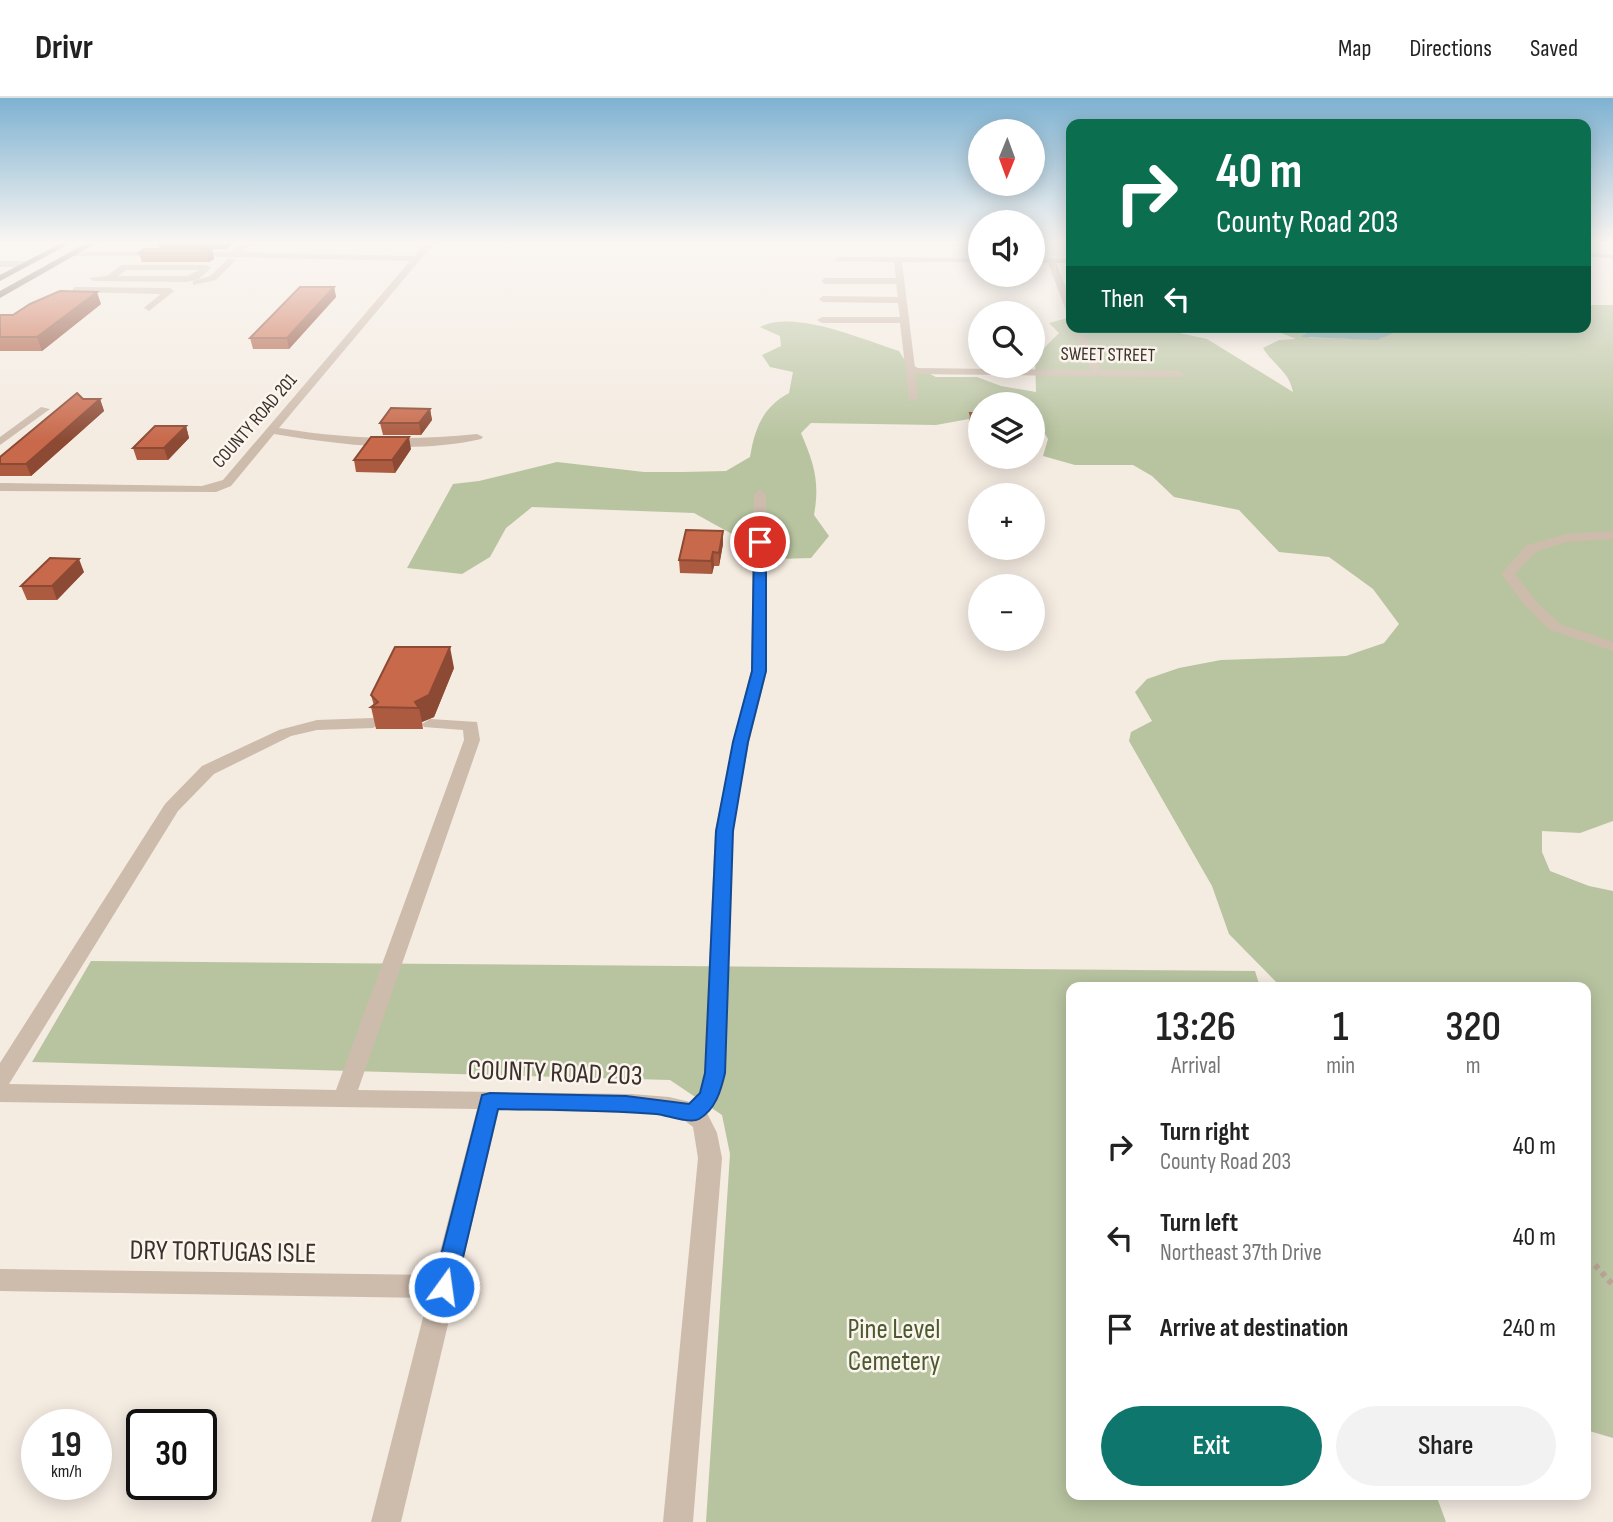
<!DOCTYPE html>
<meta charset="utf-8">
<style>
:root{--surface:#fff;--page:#f2f2f2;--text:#222;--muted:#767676;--line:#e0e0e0;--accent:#0f766e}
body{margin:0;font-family:"Sofia Sans Condensed",sans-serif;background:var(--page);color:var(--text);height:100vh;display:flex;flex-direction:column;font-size:26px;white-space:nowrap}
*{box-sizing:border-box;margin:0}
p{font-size:23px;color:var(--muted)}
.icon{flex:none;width:38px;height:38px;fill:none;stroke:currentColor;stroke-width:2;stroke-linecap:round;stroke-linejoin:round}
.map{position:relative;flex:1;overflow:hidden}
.details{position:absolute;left:1066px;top:884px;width:525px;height:518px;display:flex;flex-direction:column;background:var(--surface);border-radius:14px;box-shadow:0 4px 18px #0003}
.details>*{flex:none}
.top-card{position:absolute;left:1066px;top:21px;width:525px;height:214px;border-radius:14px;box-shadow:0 4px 18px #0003;background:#0b6e4f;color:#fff;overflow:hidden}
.needle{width:46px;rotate:181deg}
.buttons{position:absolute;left:968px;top:21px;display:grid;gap:14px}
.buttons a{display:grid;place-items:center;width:77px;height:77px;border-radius:50%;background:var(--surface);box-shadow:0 4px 18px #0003;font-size:35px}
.speed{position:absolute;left:21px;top:1311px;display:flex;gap:14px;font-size:35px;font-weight:700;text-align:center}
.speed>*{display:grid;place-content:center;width:91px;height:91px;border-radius:50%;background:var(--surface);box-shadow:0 4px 18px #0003;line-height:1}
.speed small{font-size:18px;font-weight:400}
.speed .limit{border:4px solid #111;border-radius:10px;background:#fff;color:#111}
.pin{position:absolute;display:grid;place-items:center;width:60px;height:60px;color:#fff;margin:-30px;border:4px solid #fff;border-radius:50%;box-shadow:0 2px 7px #0007}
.me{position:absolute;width:77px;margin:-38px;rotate:14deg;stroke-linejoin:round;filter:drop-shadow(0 0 5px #0008)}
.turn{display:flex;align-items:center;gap:24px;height:147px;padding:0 35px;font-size:32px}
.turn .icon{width:91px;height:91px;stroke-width:2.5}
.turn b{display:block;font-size:49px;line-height:60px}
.then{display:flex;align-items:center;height:66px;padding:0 35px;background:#0003;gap:14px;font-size:26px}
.eta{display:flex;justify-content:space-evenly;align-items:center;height:119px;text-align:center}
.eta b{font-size:42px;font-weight:600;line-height:49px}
.primary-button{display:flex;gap:14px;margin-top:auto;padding:14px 35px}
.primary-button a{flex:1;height:80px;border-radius:42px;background:var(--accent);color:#fff;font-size:28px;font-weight:600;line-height:80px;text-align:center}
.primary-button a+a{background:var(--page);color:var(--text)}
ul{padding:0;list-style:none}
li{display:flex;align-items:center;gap:21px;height:91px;padding:0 35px}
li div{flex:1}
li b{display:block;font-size:26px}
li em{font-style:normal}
header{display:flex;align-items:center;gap:42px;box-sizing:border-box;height:98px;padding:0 35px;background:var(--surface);border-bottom:2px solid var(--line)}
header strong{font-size:33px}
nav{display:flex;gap:38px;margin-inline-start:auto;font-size:24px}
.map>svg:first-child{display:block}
.green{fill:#b8c4a0}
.water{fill:#7fb0b2}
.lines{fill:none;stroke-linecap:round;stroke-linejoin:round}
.path{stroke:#b9a596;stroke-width:6;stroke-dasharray:5 5;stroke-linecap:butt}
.minor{fill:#cdbbac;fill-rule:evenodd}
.major{fill:#7d675c;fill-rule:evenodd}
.wall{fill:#ac5a40}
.shaded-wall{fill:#8c4a34}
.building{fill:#c8694b;stroke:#8c4a34;stroke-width:2}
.route{fill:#1a73e8;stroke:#114b97;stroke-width:2}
.labels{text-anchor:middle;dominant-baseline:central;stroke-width:5;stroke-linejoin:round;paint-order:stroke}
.far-street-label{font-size:19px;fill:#3b302b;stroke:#fbf5ee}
.near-street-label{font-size:28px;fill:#3b302b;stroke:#fbf5ee}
.near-park-label{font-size:28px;fill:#4a5a2e;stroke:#fbf5ee}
</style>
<header>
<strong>Drivr</strong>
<nav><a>Map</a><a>Directions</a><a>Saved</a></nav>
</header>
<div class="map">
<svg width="1613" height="1424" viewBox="0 0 1613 1424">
<rect width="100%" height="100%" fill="#f4ebe1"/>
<g class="green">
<path d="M1586,207H1613V723L1580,735L1542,733V754L1550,773L1589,788L1613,793V1340L1586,1332V889H1281L1229,836L1212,788L1129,643L1131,634L1152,623L1135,594L1147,581L1179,570L1221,562L1346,558L1384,545L1399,526L1373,491L1329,459L1279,454L1239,412L1174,399L1152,378L1133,367H1075L1043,358L1048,341L1037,322L1033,321L1032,306H980V319L936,327L811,325L801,335C814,366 820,383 814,417L829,438L811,460L777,461L694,415L532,409L506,430L490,459L462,476L407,470L453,386L479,383L557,364L644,374H683L726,373L750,359C755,330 762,310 789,295L793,274L770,269L762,257L781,248L780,238L760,229C794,211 864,242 899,253L906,264L936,279H977L1001,288L1036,294L1035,259L1059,235L1049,225L1071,219V229L1161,231L1207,241L1293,294C1289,273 1273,267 1263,250L1279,242L1296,241L1266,229C1282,229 1299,228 1310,240L1372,241L1397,233L1395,229H1586Z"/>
<path d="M91,863L1255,873L1260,889H1071V1396L1436,1397L1446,1424H706L730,1056L722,1017L670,982L32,964Z"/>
</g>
<path class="water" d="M1395,229L1398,233L1377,242L1301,239L1306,235L1289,230Z"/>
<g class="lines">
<path class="path" d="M1595,1167L1613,1187"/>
<g class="minor">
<path d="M245,144H254L241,154L414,158L427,144H435L279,330C345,341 411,343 477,336L483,339L481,341C415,356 341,347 274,336L231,388L216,394L0,393V385L202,388L223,382L410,163L191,158L187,156L191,154H231Z"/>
<path d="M72,154H163L167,156L163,158H69Z"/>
<path d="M1586,154L1613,157V161L1586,158Z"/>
<path d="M838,159L980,160V164H902L915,270L1091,272L1073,229H1083L1101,272L1179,273L1184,276L1179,279L915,276L918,301L909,303L900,225H822L817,222L822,219H900L898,205L823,204L819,201L823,198L898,199L896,186H825L821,183L825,180H896L894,164L835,163Z"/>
<path d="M229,160L236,162L216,182L193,187V183L210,178Z"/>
<path d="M1032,160L1071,161V165H1056L1071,201V215L1066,212L1048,165H1032Z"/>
<path d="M0,163H25L29,166L25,169H0Z"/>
<path d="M121,167H207L211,170L199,181L187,184L93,183L89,180L107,178ZM126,172H199L187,178H118Z"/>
<path d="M76,189L170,190L174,193L149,213L144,210L146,208L161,196L73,194V190Z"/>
<path d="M41,309L50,311L0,347V339Z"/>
<path d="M760,392L766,396L767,573L749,644L733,733L726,975L720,999L707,1015L717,1035L722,1060L693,1424H663L698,1060L693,1029L680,1019L651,1015L499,1012L401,1424H371L428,1200L0,1193V1171L434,1177L477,1011L0,1004V965L165,706L202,668L279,632L317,622L373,620L381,625L373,630L317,632L291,638L214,676L178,713L9,986L336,992L464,642L463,632L424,629L422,626L430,621L477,624L480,642L358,992L632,996L669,999L690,1004L699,995L704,975L715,733L733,644L751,573L754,396Z"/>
<path d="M1613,433V441L1567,444L1537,453L1515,476L1537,504L1560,526L1613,544V553L1550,532L1527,510L1501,476L1527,447L1566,436Z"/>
</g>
<g class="major">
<path d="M63,144H73L0,183V177Z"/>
<path d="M88,144H98L0,200V193Z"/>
</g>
</g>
<g class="wall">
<path d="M158,144H235L226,151H212L214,161L209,164H142L139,155L160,151Z"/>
<path d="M334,189L336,199L289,251H253L250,240Z"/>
<path d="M101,206L42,253H0V217H13Z"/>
<path d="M83,301H100L104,313L31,378H0V359Z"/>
<path d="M430,311L432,322L421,337H383L380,325Z"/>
<path d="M970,315H980V349H976L969,326Z"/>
<path d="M186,328L189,340L168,362H137L133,350Z"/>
<path d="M411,351L395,375L356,374L354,362Z"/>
<path d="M723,433V446L719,468H714L712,476L680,475L679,462Z"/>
<path d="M84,474L57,502H27L21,488Z"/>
<path d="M454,570L434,619L422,624L423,631H376L371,609L374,608L371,597Z"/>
</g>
<g class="shaded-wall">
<path d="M224,144H235L226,151Z"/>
<path d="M212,151L214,161L209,164L207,155Z"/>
<path d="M334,189L336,199L289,251L287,240Z"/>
<path d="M97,194L101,206L42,253L37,239Z"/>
<path d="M100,301L104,313L31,378L26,366Z"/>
<path d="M430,311L432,322L421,337L419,325Z"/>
<path d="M186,328L189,340L168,362L164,350Z"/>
<path d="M409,339L411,351L395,375L392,362Z"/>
<path d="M723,433V446L719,468V455Z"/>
<path d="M713,454L714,468L712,476L711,463Z"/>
<path d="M79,461L84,474L57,502L52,488Z"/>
<path d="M450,549L454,570L434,619L422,624L419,610L415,604Z"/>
</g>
<g class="building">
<path d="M144,151H212L207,155H139Z"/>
<path d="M300,189H334L287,240H250Z"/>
<path d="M60,193L97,194L37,239H0V217H13L30,206Z"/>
<path d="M77,295L83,301H100L26,366H0V359Z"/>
<path d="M391,310L430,311L419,325H380Z"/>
<path d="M970,315H980V337H977Z"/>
<path d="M155,328H186L164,350H133Z"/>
<path d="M371,339H409L392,362H354Z"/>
<path d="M686,432L723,433L719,455L713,454L711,463L679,462Z"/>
<path d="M50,460L79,461L52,488H21Z"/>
<path d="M395,549H450L429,597L415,604L419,610L371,609L378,604L371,597Z"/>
</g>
<linearGradient id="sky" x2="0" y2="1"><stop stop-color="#7eb2d2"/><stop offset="0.42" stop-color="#faf6f2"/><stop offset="1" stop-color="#faf6f2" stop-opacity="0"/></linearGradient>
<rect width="1613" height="343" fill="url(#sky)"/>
<path class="route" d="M760,440L766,444V573L748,644L733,733L725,975C721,992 716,1011 699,1021C690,1026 667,1017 656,1016C604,1012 551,1012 498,1011L456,1189L453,1197L444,1200L436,1197L433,1189L482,997L490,995L626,998L689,1006L700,995L705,975L716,733L733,644L752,573L754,444Z"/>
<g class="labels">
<g class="far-street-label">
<text transform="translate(1108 257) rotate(1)">SWEET STREET</text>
<text transform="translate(255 323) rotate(-49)">COUNTY ROAD 201</text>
</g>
<g class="near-street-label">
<text transform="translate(555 975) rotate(2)">COUNTY ROAD 203</text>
<text transform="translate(223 1154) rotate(1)">DRY TORTUGAS ISLE</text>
</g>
<g class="near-park-label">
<text x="894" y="1231">Pine Level<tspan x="894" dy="32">Cemetery</tspan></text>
</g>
</g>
</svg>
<div class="buttons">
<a><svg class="needle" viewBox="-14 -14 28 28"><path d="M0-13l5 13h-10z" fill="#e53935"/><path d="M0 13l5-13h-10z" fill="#767676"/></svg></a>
<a><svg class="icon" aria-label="sound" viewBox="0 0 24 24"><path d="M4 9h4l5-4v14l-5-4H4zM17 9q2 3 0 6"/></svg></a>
<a><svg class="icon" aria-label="search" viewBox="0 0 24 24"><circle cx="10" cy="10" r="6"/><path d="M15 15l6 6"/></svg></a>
<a><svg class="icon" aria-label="layers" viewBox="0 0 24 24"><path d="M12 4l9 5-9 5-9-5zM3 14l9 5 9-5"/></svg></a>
<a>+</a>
<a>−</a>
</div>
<div class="speed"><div>19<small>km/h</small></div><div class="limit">30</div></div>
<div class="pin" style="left:760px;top:444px;background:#d93025"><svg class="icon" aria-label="arrive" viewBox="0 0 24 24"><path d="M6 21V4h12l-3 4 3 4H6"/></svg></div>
<svg class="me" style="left:444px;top:1189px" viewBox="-20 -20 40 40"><circle r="17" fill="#1a73e8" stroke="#fff" stroke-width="3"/><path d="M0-11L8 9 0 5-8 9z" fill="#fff"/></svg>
<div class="top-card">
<div class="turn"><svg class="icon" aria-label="right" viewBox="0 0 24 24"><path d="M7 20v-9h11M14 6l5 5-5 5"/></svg><div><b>40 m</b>County Road 203</div></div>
<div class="then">Then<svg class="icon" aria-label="left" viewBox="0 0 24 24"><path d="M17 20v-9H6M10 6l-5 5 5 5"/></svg></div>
</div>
<section class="details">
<div class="eta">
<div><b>13:26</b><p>Arrival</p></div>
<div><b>1</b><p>min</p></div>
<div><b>320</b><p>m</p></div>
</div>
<ul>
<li><svg class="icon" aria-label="right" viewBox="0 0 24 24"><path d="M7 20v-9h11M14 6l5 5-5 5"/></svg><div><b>Turn right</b><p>County Road 203</p></div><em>40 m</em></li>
<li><svg class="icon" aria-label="left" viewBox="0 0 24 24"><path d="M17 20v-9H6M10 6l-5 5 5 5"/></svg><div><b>Turn left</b><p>Northeast 37th Drive</p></div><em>40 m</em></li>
<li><svg class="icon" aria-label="arrive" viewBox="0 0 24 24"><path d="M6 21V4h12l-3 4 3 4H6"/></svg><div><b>Arrive at destination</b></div><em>240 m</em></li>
</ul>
<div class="primary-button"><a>Exit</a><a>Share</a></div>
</section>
</div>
